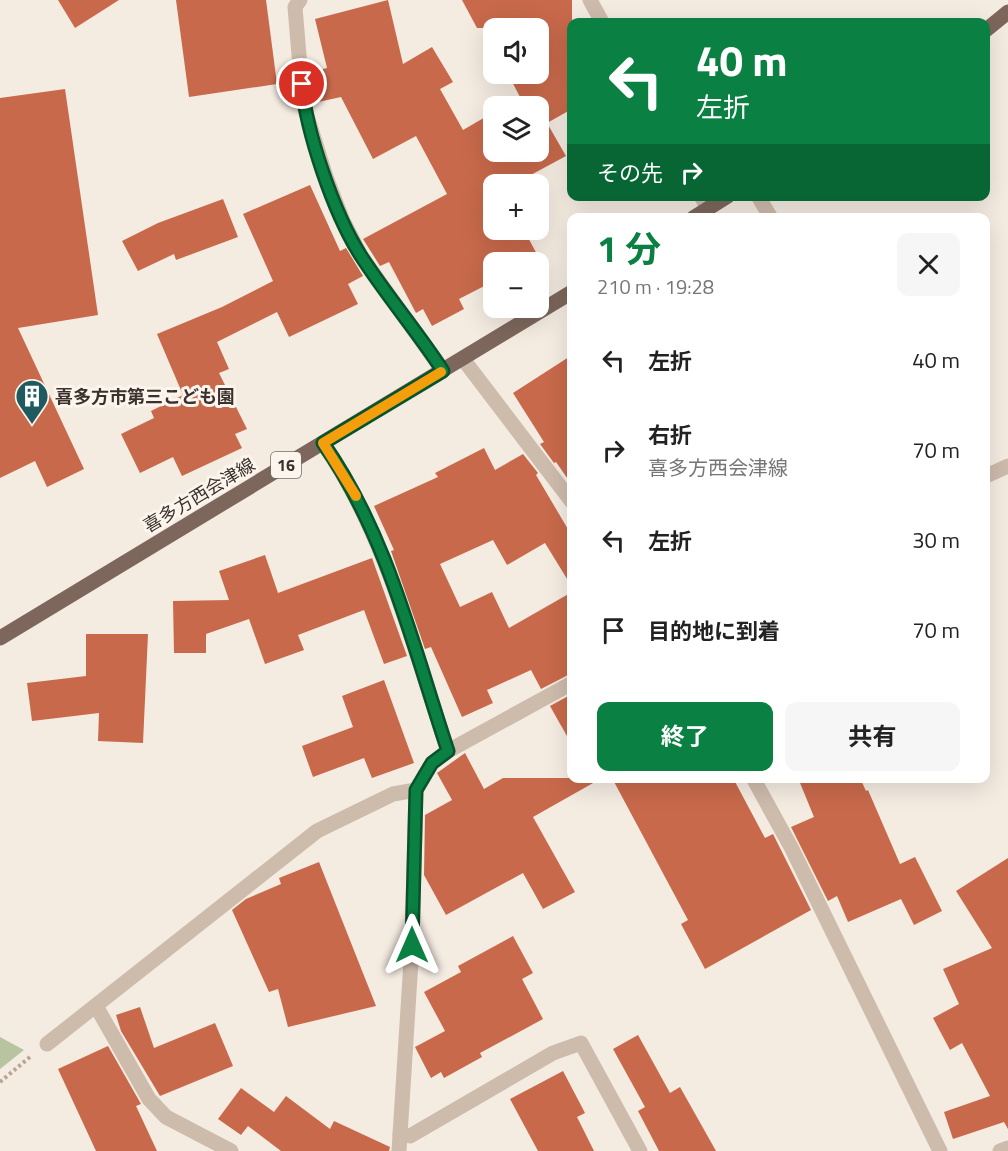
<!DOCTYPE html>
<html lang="ja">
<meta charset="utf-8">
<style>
:root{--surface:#fff;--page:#f6f6f6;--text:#222;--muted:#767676;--accent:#0b8043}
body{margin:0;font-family:"Titillium Web","Noto Sans JP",sans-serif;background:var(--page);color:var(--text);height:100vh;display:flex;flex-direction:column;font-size:22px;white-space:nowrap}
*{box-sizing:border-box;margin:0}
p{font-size:20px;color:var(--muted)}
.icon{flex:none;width:33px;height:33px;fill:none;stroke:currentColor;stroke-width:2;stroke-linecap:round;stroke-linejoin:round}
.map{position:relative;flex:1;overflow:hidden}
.panel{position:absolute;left:567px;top:213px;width:423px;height:570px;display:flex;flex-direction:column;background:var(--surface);border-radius:12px;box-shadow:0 6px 24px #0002}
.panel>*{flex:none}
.guide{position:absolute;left:567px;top:18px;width:423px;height:183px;border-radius:12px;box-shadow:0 6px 24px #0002;background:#0b8043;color:#fff;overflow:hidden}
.buttons{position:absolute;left:483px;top:18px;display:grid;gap:12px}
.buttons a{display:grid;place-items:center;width:66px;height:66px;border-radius:12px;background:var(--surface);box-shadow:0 6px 24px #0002;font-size:30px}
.pin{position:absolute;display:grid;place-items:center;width:51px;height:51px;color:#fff;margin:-26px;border:3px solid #fff;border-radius:50%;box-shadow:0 2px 6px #0007}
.me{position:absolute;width:66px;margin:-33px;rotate:0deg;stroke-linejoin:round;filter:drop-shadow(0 0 4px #0008)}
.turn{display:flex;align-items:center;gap:21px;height:126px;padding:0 30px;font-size:27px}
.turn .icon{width:78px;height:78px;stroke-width:2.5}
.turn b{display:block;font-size:42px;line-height:51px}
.then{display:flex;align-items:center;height:57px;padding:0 30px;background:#0003;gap:12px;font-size:22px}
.round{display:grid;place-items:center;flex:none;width:63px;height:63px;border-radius:12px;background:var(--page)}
.head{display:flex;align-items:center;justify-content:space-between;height:102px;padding:0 30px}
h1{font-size:36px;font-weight:700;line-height:45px;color:var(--accent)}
.cta{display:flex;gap:12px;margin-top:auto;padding:12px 30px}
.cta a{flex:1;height:69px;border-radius:12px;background:var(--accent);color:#fff;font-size:24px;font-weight:700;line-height:69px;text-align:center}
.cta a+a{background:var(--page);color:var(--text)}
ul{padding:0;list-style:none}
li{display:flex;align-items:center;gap:18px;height:90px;padding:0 30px}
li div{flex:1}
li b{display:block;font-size:22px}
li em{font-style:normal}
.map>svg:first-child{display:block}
.green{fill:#b8c4a0}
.building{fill:#c8694b}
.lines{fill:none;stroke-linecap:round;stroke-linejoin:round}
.path{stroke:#b9a596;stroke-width:4;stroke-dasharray:3 3;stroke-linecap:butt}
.lane{stroke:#cdbbac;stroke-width:15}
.street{stroke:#cdbbac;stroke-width:15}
.primary{stroke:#7d675c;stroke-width:15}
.route-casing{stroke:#07532c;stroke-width:15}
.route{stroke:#0b8043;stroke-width:10}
.slow{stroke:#f59e0b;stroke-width:10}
.labels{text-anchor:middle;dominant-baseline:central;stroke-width:6;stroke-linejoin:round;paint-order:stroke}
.shield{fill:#fbf5ee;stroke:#756b66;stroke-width:1.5}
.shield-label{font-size:16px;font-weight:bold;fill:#3b302b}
.poi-label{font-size:18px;font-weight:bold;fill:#3b302b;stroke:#fbf5ee;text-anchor:start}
.street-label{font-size:18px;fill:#3b302b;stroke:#fbf5ee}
</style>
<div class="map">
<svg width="1008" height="1151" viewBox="0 0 1008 1151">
<rect width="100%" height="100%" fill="#f4ebe1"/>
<path class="green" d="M0,1037L24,1050L0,1069Z"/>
<g class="building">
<path d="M58,0H119L75,28Z"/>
<path d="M176,0H266L277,84L189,97Z"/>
<path d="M388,0L403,64L432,47L453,82L440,89L463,130L494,112V152H538V106H504L520,97L508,74H538V28H494V47L484,28H477L462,0H572V109L547,123L566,156L514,184H494V230H524L539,258L530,262H494V281L459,299L464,309L432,326L423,309L416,313L389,262L380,266L363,239L447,194L416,136L373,159L341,97L318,102L310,72L327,68L315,19Z"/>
<path d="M65,89L98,315L18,328L84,469L47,487L35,461L0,478V98Z"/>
<path d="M310,185L340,251L346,248L363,276L348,284L358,304L289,337L277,312L217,342L229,369L219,373L247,429L235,434L242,448L182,476L173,457L140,473L121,434L154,418L151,411L183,395L157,334L222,307L273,281L243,214Z"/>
<path d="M223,199L238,237L176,260L174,254L138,271L122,241L158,223Z"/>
<path d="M572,355V485L556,462L554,463L540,444L544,442L513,393Z"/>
<path d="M484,448L495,470L523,454L538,473L536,475L572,536V587L545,543L507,565L493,540L440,564L460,607L492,592L509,628L572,592V673L541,689L531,670L487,690L493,703L462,717L431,647L425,649L391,551L394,550L374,506L438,477L435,473Z"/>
<path d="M265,555L278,593L372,558L407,656L384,664L364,610L298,635L304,650L265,664L249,619L206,634V653H174L173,601L229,600L219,571Z"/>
<path d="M86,634H148L143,743L98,741L99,713L32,721L27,683L86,676Z"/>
<path d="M384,680L414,763L372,778L364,758L313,777L302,746L353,727L342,696Z"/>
<path d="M572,694V745L550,706Z"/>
<path d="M465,753L484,789L503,778H602L533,817L575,892L543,909L523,873L446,915L424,875L425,815L452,800L437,773Z"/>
<path d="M612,778H733L765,838L773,834L811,910L705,969L681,924L688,920Z"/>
<path d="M798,778H860L866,791L868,790L900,864L915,857L942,911L914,925L901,899L848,922L837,896L828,901L791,827L814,817Z"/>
<path d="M1008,858V1129L1004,1122L953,1139L944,1112L990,1096L962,1043L950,1050L933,1018L959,1004L943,969L992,948L956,891Z"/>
<path d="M319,862L376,1006L288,1027L278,989L269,992L232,910L246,899L281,884L279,878Z"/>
<path d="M513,936L533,973L522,979L543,1019L480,1053L482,1057L444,1078L441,1072L431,1078L415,1047L445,1031L424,992L461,972L458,966Z"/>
<path d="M140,1007L154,1048L215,1023L233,1066L160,1096L121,1031L116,1015Z"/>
<path d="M638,1035L670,1093L680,1087L716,1151H659L638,1111L645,1107L613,1049Z"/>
<path d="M108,1046L141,1104L136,1106L157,1151H96L58,1069Z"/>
<path d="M563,1071L585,1113L577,1117L594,1151H538L510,1099Z"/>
<path d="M241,1088L274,1112L286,1096L330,1129L334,1121L390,1147L389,1151H281L248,1126L241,1135L218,1119Z"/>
</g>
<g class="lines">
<path class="path" d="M0,1082L30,1057"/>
<g class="lane">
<path d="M590,0L602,22"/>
<path d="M701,196L708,209"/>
<path d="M323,443C386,535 413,646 448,751"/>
<path d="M96,1006L149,1099L166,1117L231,1151"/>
<path d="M47,1044L317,831L393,794L416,790L432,763L448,751L572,683"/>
</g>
<g class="street">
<path d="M300,0L295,7L303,103L326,177L343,221L361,256L443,371"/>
<path d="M758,196L771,218"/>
<path d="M463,359L572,502"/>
<path d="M986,476L1008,466"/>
<path d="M753,778L791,847L940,1151"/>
<path d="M400,1134L410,1136L553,1053L581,1043L640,1151"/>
<path d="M399,1151L412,945L416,790"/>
<path d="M1000,1151L1008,1148"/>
</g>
<g class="primary">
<path d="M986,30L1008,12"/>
<path d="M693,218L728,196"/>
<path d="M0,638L572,292"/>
</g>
</g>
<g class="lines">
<defs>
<path id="route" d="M302,84C306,132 334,214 361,256C386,295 417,331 443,371L323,443C387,534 413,646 448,751L432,763L416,790L412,945"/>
</defs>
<use href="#route" class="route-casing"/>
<use href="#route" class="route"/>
<path class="slow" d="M356,496L323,443L441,372"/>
</g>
<defs>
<symbol id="building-pin" viewBox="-11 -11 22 30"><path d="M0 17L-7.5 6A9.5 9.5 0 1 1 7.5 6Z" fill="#1f5a5e" stroke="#fbf5ee"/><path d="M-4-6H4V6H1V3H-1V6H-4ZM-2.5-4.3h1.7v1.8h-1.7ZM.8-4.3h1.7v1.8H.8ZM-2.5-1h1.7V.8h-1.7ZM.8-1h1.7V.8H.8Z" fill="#fff"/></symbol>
</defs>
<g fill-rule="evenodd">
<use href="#building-pin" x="13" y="377" width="38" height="52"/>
</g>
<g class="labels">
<rect class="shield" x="271" y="452" width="30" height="26" rx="4.5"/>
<g class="shield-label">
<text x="286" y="465">16</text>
</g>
<g class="poi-label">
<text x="55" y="396">喜多方市第三こども園</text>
</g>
<g class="street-label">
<text transform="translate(199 495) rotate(-31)">喜多方西会津線</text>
</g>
</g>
</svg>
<div class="buttons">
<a><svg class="icon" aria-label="sound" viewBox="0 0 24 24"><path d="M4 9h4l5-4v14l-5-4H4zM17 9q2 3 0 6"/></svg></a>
<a><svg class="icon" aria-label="layers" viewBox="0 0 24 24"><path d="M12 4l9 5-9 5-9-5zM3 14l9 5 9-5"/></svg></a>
<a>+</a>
<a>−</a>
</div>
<div class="pin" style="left:302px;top:84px;background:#d93025"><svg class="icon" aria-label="arrive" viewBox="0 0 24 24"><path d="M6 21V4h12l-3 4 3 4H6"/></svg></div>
<svg class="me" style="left:412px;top:945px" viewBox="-20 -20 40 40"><path d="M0-17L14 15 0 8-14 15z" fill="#0b8043" stroke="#fff" stroke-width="4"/></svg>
<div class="guide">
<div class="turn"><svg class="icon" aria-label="left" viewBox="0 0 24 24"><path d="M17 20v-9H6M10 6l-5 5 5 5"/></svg><div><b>40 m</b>左折</div></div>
<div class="then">その先<svg class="icon" aria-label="right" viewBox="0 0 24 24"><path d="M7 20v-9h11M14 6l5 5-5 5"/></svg></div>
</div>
<section class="panel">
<div class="head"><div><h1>1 分</h1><p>210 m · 19:28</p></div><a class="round"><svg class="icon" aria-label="close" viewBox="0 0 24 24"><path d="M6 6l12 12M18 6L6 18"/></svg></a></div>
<ul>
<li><svg class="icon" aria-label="left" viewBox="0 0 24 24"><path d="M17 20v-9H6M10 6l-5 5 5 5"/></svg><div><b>左折</b></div><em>40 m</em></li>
<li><svg class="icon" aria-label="right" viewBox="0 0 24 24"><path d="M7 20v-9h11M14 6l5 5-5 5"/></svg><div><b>右折</b><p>喜多方西会津線</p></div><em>70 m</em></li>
<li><svg class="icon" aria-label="left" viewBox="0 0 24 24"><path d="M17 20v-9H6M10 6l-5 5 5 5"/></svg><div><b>左折</b></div><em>30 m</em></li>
<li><svg class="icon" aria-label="arrive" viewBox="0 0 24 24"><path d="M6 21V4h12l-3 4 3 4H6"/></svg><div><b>目的地に到着</b></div><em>70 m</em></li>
</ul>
<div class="cta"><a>終了</a><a>共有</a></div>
</section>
</div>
